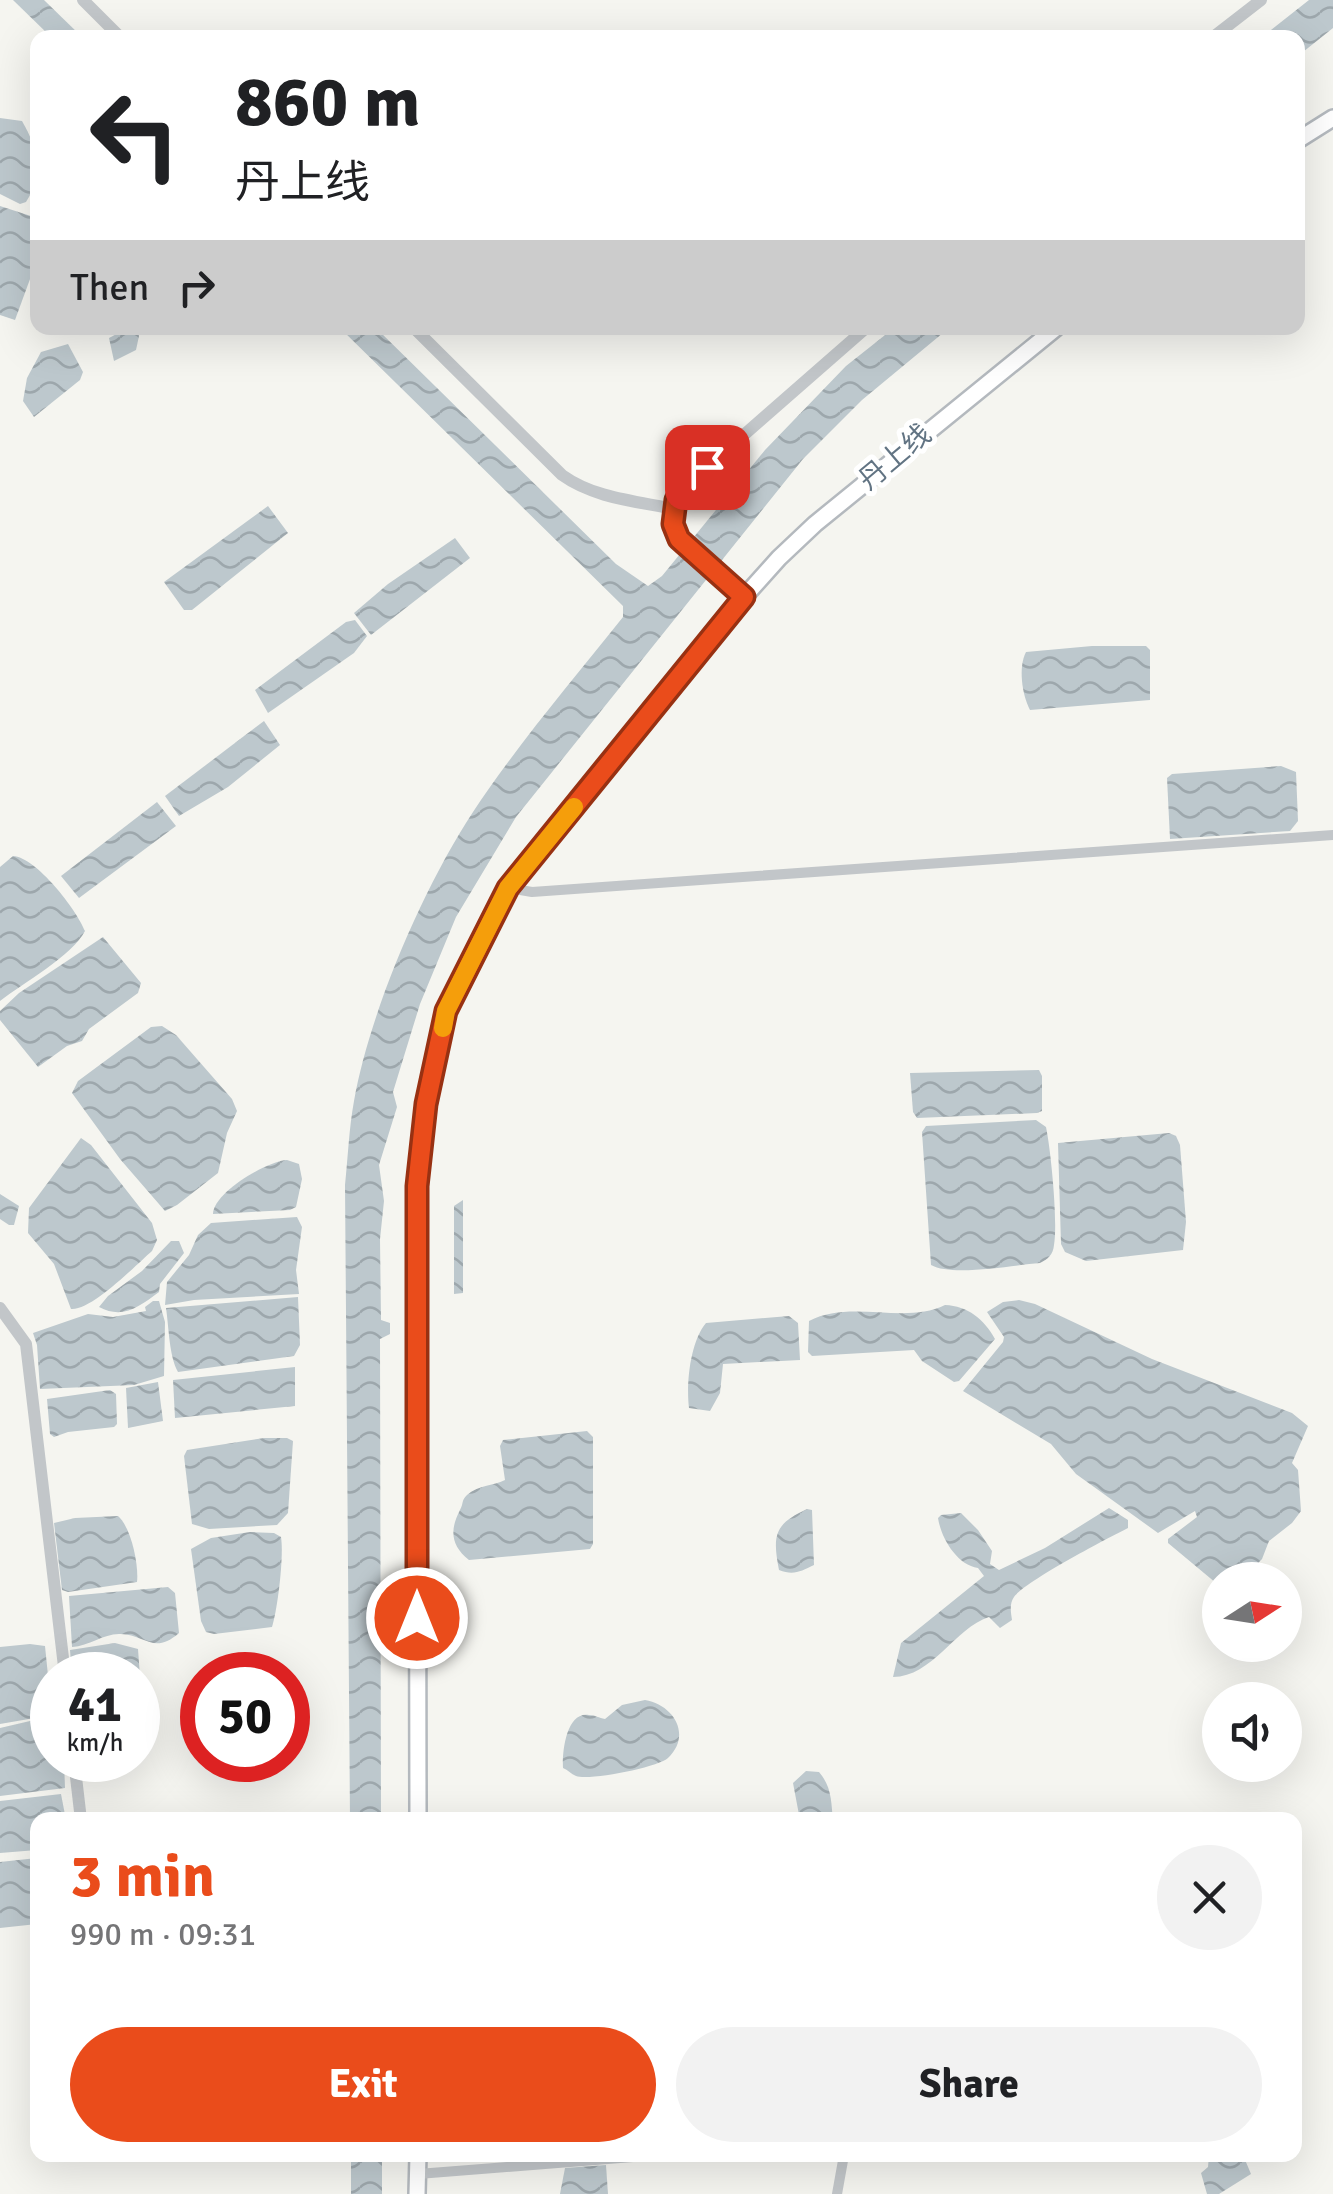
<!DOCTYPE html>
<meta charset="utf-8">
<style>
:root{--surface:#fff;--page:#f2f2f2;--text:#202124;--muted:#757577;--accent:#ea4c1b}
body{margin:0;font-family:Signika,"Noto Sans SC",sans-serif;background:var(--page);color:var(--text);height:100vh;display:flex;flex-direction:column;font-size:38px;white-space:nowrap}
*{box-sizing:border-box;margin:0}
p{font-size:32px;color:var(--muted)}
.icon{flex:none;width:55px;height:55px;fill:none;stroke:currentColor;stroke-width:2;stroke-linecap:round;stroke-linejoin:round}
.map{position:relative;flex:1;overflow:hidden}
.side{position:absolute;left:30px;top:1812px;width:1272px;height:350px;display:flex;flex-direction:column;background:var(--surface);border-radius:20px;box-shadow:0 10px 40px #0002}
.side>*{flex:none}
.guide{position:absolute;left:30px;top:30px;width:1275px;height:305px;border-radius:20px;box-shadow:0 10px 40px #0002;background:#fff;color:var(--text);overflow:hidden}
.needle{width:65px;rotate:78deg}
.buttons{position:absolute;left:1202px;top:1562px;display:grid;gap:20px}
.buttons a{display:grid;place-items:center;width:100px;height:100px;border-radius:50%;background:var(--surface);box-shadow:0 10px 40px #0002;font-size:50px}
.speed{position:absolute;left:30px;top:1652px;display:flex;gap:20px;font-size:50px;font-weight:700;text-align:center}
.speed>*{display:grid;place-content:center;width:130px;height:130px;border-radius:50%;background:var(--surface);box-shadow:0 10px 40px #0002;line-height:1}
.speed small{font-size:25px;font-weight:400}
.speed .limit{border:15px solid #d22;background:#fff;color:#111}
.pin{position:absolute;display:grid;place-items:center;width:85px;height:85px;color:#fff;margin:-42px;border-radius:20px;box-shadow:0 5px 15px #0006}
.me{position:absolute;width:110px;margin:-55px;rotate:0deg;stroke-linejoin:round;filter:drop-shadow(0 0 8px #0008)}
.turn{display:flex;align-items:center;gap:35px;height:210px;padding:0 40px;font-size:45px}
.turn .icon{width:130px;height:130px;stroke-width:2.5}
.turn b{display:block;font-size:70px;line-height:85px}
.then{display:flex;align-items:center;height:95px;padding:0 40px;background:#0003;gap:20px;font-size:38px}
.round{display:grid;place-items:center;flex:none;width:105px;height:105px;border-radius:52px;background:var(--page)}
.head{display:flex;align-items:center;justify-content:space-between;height:170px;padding:0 40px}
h1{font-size:60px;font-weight:800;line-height:75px;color:var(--accent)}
.primary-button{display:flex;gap:20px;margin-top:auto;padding:20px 40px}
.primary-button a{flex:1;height:115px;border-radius:60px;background:var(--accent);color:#fff;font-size:40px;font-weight:800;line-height:115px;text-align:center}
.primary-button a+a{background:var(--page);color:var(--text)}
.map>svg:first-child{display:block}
.water{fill:url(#water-waves)}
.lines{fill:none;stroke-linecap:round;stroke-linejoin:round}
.secondary-casing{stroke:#b4b9be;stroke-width:20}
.minor{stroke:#c2c6c9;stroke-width:10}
.tertiary{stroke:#c2c6c9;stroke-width:12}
.secondary{stroke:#fff;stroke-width:15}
.route-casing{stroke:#983112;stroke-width:25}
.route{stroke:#ea4c1b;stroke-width:18}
.slow{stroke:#f59e0b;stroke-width:18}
.labels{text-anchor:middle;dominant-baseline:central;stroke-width:10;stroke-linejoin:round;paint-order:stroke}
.street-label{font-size:28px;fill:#627483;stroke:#fff}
</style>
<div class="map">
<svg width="1333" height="2194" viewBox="0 0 1333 2194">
<defs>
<pattern id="water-waves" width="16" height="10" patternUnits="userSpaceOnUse" patternTransform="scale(2.5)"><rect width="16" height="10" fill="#bdc8cd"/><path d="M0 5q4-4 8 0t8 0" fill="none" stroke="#9da7ac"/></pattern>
</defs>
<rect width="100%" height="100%" fill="#f5f5f0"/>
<g class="water">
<path d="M13,0H44L82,37H51Z"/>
<path d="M1309,0H1333V28L1298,56V38L1262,37Z"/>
<path d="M0,118L22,121C38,149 45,173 26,202L20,204L0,194Z"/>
<path d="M0,206L37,218V260L15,320L0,315Z"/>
<path d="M128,328H136L139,336L136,350L114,361L109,338Z"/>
<path d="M340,328H376L616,564L648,586L662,576L765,450L846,366L894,328H949L862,400L803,459L516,817L456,917L420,1004L393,1092L397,1107L379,1165L384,1201L380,1239L381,1320L390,1323V1334L380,1339L381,1820H350L345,1185C348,1157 349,1128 354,1101C370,1011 423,888 473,812C518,744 572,681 623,617V606Z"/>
<path d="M68,344L83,372L80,380L34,417L23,401L27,378L41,352Z"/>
<path d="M268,506L288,533L192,610H184L164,582Z"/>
<path d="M455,538L470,558L371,635L354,613L388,584Z"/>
<path d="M355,620L367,636L354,653L268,713L255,690L346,622Z"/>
<path d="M1092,646H1146L1150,650V700L1030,710C1022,695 1018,667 1026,652Z"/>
<path d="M264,721L280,745L228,787L179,816L165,796Z"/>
<path d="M1281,766L1296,772L1298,821L1290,831L1170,839L1167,778L1172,774Z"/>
<path d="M157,802L176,826L79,898L61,876Z"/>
<path d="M13,856C36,857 77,910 85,931C73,955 22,984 0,1001V867Z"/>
<path d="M103,937L141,983L138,993L89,1029L82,1041L67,1046L38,1067L0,1020V1011L19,993Z"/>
<path d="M162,1026L176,1035L232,1099L237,1111L227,1133L218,1173L177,1205L165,1211L120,1159L72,1093L78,1081L151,1027Z"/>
<path d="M1039,1070L1042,1076V1111L1037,1113L917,1118L913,1112L910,1073Z"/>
<path d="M1036,1120L1046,1127C1051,1151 1058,1222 1054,1245C1053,1255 1048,1259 1040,1263C1014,1265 952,1277 931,1265L922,1132L926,1126Z"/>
<path d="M1169,1133L1176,1136L1180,1145L1186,1222L1183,1250L1086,1261L1065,1252L1061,1244L1058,1143Z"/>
<path d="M81,1138L91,1145L152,1223L157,1240L152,1251C135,1266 91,1311 71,1309L54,1264L28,1233L29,1208Z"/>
<path d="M287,1160L299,1164L302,1179L296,1207L290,1210L213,1214C213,1193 267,1161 287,1160Z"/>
<path d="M0,1194L19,1206L14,1225H9L0,1219Z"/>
<path d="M463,1200V1293L454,1294V1206Z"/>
<path d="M297,1217L302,1227L296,1270L299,1294L194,1300L165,1305L167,1282L189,1255L198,1235L211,1223Z"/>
<path d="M171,1241H179L184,1253L160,1284L159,1292C140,1306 123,1320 99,1307L108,1296L142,1271Z"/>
<path d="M298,1297L300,1345L294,1356L178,1372C169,1356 169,1328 166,1308Z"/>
<path d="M1019,1300L1035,1304L1152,1359L1292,1413L1308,1426L1292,1463L1298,1470L1301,1511L1292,1523L1269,1541L1262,1559L1245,1577L1227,1576L1216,1583L1168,1543V1539L1197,1517L1195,1511L1158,1533L1076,1474L1051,1444L963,1391L1003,1342L1004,1337L987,1312L1003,1302Z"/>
<path d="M153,1301H159L165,1322L164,1376L134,1385L40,1389L37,1345L33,1333L88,1314L113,1317L146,1311L145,1307Z"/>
<path d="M945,1305C968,1306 984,1319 995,1339L959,1381L954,1382L922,1361L914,1350L812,1356L808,1352L809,1321C850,1299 905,1325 945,1305Z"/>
<path d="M789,1316L798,1323L800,1360L723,1364L720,1393L710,1411L689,1408C686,1384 690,1342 706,1323Z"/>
<path d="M295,1367V1406L175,1418L173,1380Z"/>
<path d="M158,1382L163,1421L128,1428L126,1388Z"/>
<path d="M110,1390L116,1394L117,1424L114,1427L68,1432L54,1437L50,1434L47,1399Z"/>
<path d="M587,1431L593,1437V1544L590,1549L469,1560C450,1545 450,1529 460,1510C464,1502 461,1501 467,1495C478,1485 493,1486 505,1480L500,1446L503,1440Z"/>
<path d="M264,1438H287L293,1441L288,1513L277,1525L209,1529L192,1524L184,1456L187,1450Z"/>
<path d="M1109,1508L1128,1520V1528C1108,1538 1024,1582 1014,1597C1009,1604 1011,1613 1012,1620L1000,1628L989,1617C955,1628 932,1677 893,1677L901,1643L984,1576L978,1568C957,1565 941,1538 938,1518L941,1515L961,1513L978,1530L992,1551L990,1564L999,1570L1045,1548Z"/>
<path d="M807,1509L812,1510L814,1565C801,1571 794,1576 779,1570C772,1534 775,1524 807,1509Z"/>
<path d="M118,1516C131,1527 139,1565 137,1582L68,1592L62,1590L54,1523L75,1518Z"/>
<path d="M250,1532L274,1533L281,1537C284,1555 278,1607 272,1627L214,1634L206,1632L201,1621L191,1549L211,1538Z"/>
<path d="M168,1587L175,1593L179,1633C153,1656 144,1633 119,1634C103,1634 89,1646 72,1647L69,1596Z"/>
<path d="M115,1643L138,1649L142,1704L138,1713V1675H72L70,1650Z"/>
<path d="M30,1644L45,1646L52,1715L0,1724V1647Z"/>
<path d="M645,1700C674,1705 692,1735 668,1758C659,1767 589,1781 576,1776C571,1774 568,1770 563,1768C562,1753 566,1711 589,1715C595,1715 599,1718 605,1719L622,1705Z"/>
<path d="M30,1721L52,1722V1760H64L65,1788L0,1796V1728Z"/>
<path d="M806,1771L819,1772C832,1787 831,1802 833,1820H800L793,1783Z"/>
<path d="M61,1794L66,1820H38L37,1850L0,1853V1801Z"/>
<path d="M37,1858V1924L0,1928V1862Z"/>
<rect x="351" y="2155" width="31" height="39"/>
<path d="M1209,2155H1243L1251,2174L1219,2194H1207L1201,2173L1208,2167Z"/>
<path d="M606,2165L608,2194H560L565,2168Z"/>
</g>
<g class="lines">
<defs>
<g id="secondary">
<path d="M1298,140L1333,118"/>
<path d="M418,1820L417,1186L426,1104L446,1011L508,888L744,597L779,558L815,524L1056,328"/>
<path d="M417,2194L418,2155"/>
</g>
</defs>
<use href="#secondary" class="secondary-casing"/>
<g class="minor">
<path d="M508,888L532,892L1333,835"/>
<path d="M418,2174L658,2155"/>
<path d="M837,2194L844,2155"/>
</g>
<g class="tertiary">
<path d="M83,0L121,38"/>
<path d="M1212,38L1261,0"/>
<path d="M414,328L562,475C594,498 635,501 674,509"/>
<path d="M744,597C712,567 655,540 681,490L866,328"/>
<path d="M0,1308L26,1344L65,1675"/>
<path d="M74,1760L81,1820"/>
</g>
<use href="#secondary" class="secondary"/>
</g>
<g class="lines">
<defs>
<path id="route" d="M417,1618V1186L426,1104L446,1011L508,888L744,597L679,539L673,524L676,500L681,490L707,467"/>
</defs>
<use href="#route" class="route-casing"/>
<use href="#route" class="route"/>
<path class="slow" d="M443,1028L446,1011L508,888L574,807"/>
</g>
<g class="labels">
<g class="street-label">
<text transform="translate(895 457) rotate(-40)">丹上线</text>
</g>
</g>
</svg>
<div class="buttons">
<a><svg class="needle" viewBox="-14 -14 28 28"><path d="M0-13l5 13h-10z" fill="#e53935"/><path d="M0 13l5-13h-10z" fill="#757577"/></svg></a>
<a><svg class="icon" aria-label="sound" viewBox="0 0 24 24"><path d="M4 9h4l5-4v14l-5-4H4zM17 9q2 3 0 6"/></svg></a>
</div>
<div class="speed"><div>41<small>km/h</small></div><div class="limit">50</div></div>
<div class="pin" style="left:707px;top:467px;background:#d93025"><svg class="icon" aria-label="arrive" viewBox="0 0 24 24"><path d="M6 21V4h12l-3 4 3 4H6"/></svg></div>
<svg class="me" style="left:417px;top:1618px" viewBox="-20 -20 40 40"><circle r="17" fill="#ea4c1b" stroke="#fff" stroke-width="3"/><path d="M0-11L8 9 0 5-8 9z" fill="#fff"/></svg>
<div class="guide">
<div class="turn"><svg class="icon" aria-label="left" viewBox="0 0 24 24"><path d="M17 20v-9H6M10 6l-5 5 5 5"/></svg><div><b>860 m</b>丹上线</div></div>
<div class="then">Then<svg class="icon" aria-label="right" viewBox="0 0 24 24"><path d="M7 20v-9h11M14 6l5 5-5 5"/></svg></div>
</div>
<section class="side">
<div class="head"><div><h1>3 min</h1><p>990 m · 09:31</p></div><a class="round"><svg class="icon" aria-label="close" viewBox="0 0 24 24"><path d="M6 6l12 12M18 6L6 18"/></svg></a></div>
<div class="primary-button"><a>Exit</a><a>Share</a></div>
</section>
</div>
